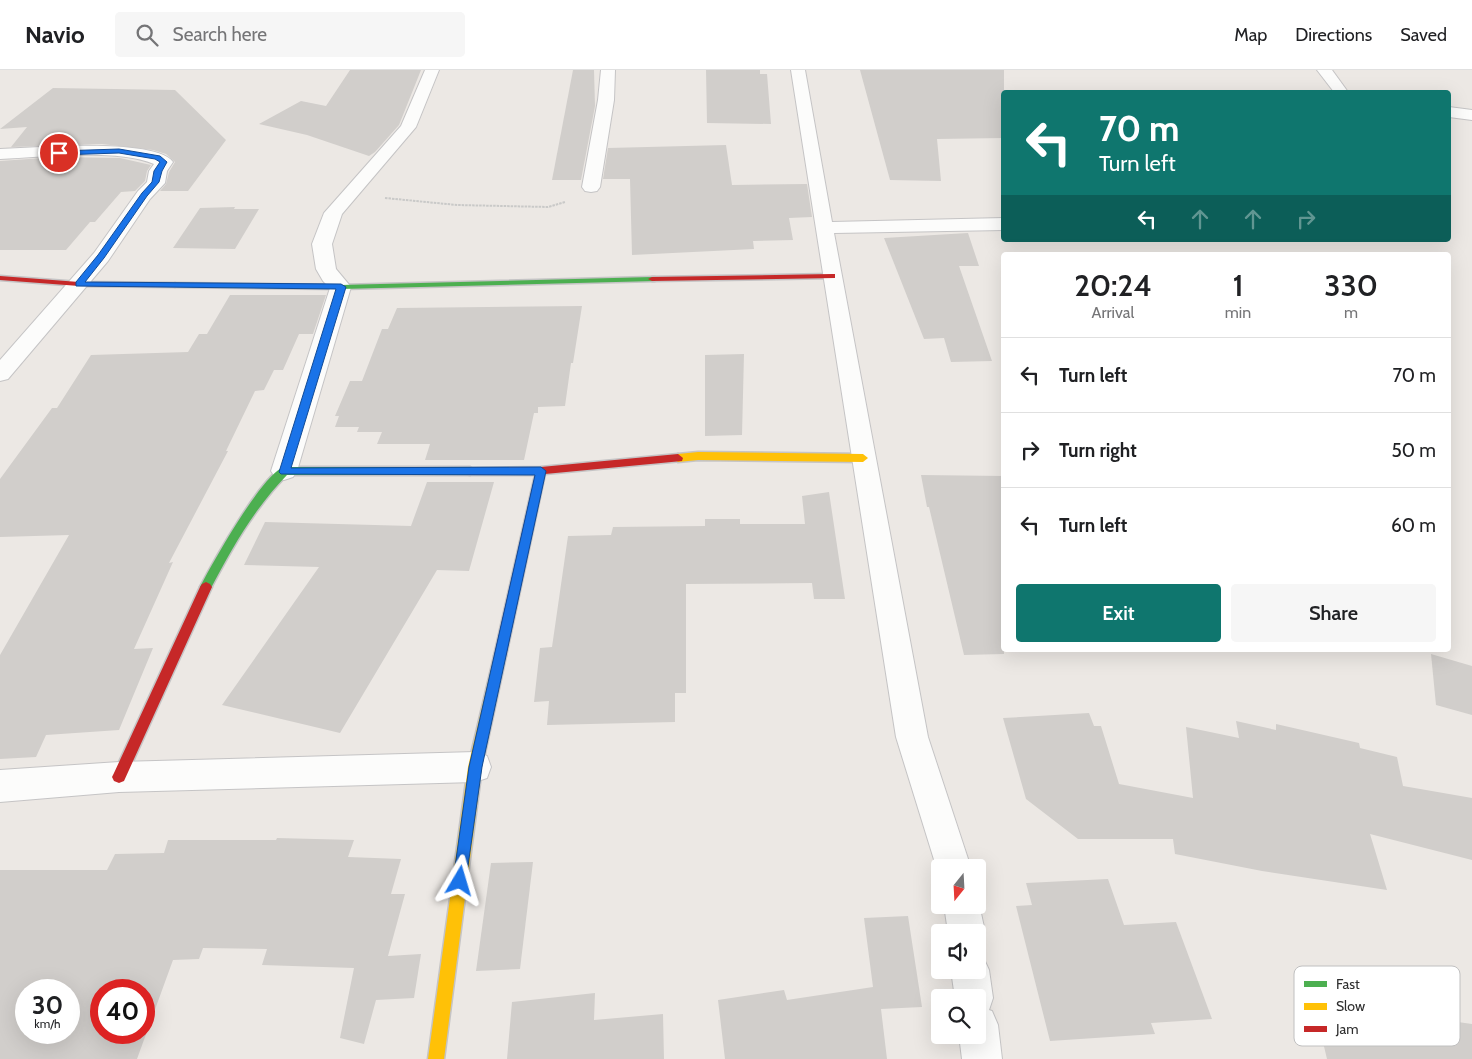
<!DOCTYPE html>
<style>
:root{--surface:#fff;--page:#f6f6f6;--text:#202124;--muted:#757577;--line:#e0e0e0;--accent:#0f766e}
body{margin:0;font-family:Cabin,sans-serif;background:var(--page);color:var(--text);height:100vh;display:flex;flex-direction:column;font-size:19px;white-space:nowrap}
*{box-sizing:border-box;margin:0}
p{font-size:16px;color:var(--muted)}
.icon{flex:none;width:28px;height:28px;fill:none;stroke:currentColor;stroke-width:2;stroke-linecap:round;stroke-linejoin:round}
.map{position:relative;flex:1;overflow:hidden}
.sheet{position:absolute;left:1001px;top:182px;width:450px;height:400px;display:flex;flex-direction:column;background:var(--surface);border-radius:5px;box-shadow:0 5px 20px #0002}
.sheet>*{flex:none}
.hud{position:absolute;left:1001px;top:20px;width:450px;height:152px;border-radius:5px;box-shadow:0 5px 20px #0002;background:#0f766e;color:#fff;overflow:hidden}
.needle{width:32px;rotate:198deg}
.buttons{position:absolute;left:931px;top:789px;display:grid;gap:10px}
.buttons a{display:grid;place-items:center;width:55px;height:55px;border-radius:5px;background:var(--surface);box-shadow:0 5px 20px #0002;font-size:25px}
.speed{position:absolute;left:15px;top:909px;display:flex;gap:10px;font-size:25px;font-weight:700;text-align:center}
.speed>*{display:grid;place-content:center;width:65px;height:65px;border-radius:50%;background:var(--surface);box-shadow:0 5px 20px #0002;line-height:1}
.speed small{font-size:12px;font-weight:400}
.speed .limit{border:8px solid #d22;background:#fff;color:#111}
.pin{position:absolute;display:grid;place-items:center;width:42px;height:42px;color:#fff;margin:-21px;border:2px solid #fff;border-radius:50%;box-shadow:0 1px 5px #0007}
.me{position:absolute;width:55px;margin:-28px;rotate:7deg;stroke-linejoin:round;filter:drop-shadow(0 0 4px #0008)}
.turn{display:flex;align-items:center;gap:18px;height:105px;padding:0 15px;font-size:22px}
.turn .icon{width:65px;height:65px;stroke-width:2.5}
.turn b{display:block;font-size:35px;line-height:42px}
.lanes{display:flex;align-items:center;height:48px;padding:0 15px;background:#0003;justify-content:center;gap:25px;direction:ltr}
.lanes .off{opacity:.35}
.eta{display:flex;justify-content:space-evenly;align-items:center;height:85px;text-align:center}
.eta b{font-size:30px;font-weight:600;line-height:35px}
.button{display:flex;gap:10px;margin-top:auto;padding:10px 15px}
.button a{flex:1;height:58px;border-radius:5px;background:var(--accent);color:#fff;font-size:20px;font-weight:600;line-height:58px;text-align:center}
.button a+a{background:var(--page);color:var(--text)}
ul{padding:0;list-style:none}
li{display:flex;align-items:center;gap:15px;height:75px;padding:0 15px;border-top:1px solid var(--line)}
li div{flex:1}
li b{display:block;font-size:19px}
li em{font-style:normal}
header{display:flex;align-items:center;gap:30px;box-sizing:border-box;height:70px;padding:0 25px;background:var(--surface);border-bottom:1px solid var(--line)}
header strong{font-size:24px}
nav{display:flex;gap:28px;margin-inline-start:auto;font-size:18px}
.search{width:350px;height:45px;background:var(--page);display:flex;align-items:center;gap:12px;box-sizing:border-box;padding:0 18px;border-radius:5px;color:var(--muted);font-size:19px}
.map>svg:first-child{display:block}
.building{fill:#d1cecb;fill-rule:evenodd}
.lines{fill:none;stroke-linecap:round;stroke-linejoin:round}
.street-casing{stroke:#c5c4c5;stroke-width:2}
.fast-casing{stroke:#c5c4c5;stroke-width:3}
.slow-casing{stroke:#c5c4c5;stroke-width:3}
.jam-casing{stroke:#c5c4c5;stroke-width:3}
.path{stroke:#c9c9c8;stroke-width:2;stroke-dasharray:2.5 1;stroke-linecap:butt}
.street{fill:#fcfcfb;fill-rule:evenodd}
.fast{fill:#4caf50;fill-rule:evenodd}
.slow{fill:#ffc107;fill-rule:evenodd}
.jam{fill:#c62828;fill-rule:evenodd}
.route{fill:#1a73e8;stroke:#114b97}
.key{fill:#fff;stroke:#c0c0c0;stroke-width:1}
.key-label{font-size:14px;fill:#2e2e2e}
</style>
<header>
<strong>Navio</strong>
<div class="search"><svg class="icon" aria-label="search" viewBox="0 0 24 24"><circle cx="10" cy="10" r="6"/><path d="M15 15l6 6"/></svg>Search here</div>
<nav><a>Map</a><a>Directions</a><a>Saved</a></nav>
</header>
<div class="map">
<svg width="1472" height="989" viewBox="0 0 1472 989">
<rect width="100%" height="100%" fill="#ece8e4"/>
<g class="building">
<path d="M350,0H421L399,55L375,82L369,86L307,65L259,54L301,31L326,36Z"/>
<path d="M573,0H594L595,36L581,110H552Z"/>
<path d="M706,0H760V4H767L771,54L707,53Z"/>
<path d="M860,0H1004V68L937,69L941,111L890,110Z"/>
<path d="M53,18L175,20L226,70L188,121H160L166,114L169,102L175,92L166,84L153,80L102,74L11,77L27,57L0,59Z"/>
<path d="M726,75L732,115L807,114L812,147L789,148L793,170L753,171L754,179L632,185L630,109H603L608,78Z"/>
<path d="M57,87L120,88L151,95L147,101L145,111L135,121L121,122L95,152H90L66,180H0V91Z"/>
<path d="M235,137L234,139H259L235,179L173,178L200,138Z"/>
<path d="M968,163L979,196H959L992,291L951,292L944,268L924,269L884,168Z"/>
<path d="M230,225H326L313,264H299L283,300H274L264,320L255,321L226,381H228L169,493L173,492L134,579L153,578L119,660L46,665L36,687L0,689V585L69,465L0,467V409L52,338H57L91,285L188,282L199,264H207Z"/>
<path d="M582,236L573,293H571L565,336L538,337V343H534L524,390H425L430,374H377L382,362H357L359,357H335L339,346H335L350,311H362L382,259H388L397,238Z"/>
<path d="M744,284L742,365L705,366V285Z"/>
<path d="M921,405L1004,406V584L964,585L929,437H927Z"/>
<path d="M427,412H494L469,501L437,500L340,663L222,635L319,497L244,495L265,452L411,456Z"/>
<path d="M829,422L845,529H814L812,513L686,514V623H675V652L547,655L549,631L534,632L540,578L552,577L568,466L611,465L613,457L705,456V449H740V454H805L802,426Z"/>
<path d="M1431,584L1472,596V645L1436,635Z"/>
<path d="M1089,643L1094,656H1101L1119,714L1193,728L1186,657L1239,668L1236,651L1276,660V654L1359,673L1360,678L1397,687L1403,716L1472,728V790L1370,764L1387,820L1262,801L1175,784L1173,769H1078L1026,729L1003,648Z"/>
<path d="M277,768L354,770L348,787L401,789L391,824H405L388,886L421,884L414,928L376,930L364,974L340,968L354,898L262,895L267,879L203,878L199,889L173,890L137,989H0V800H107L115,784L164,783L168,770H276ZM26,920H69V962H26ZM101,920H144V962H101Z"/>
<path d="M533,792L520,899L476,901L491,793Z"/>
<path d="M1108,809L1124,855L1176,852L1212,949L1151,953L1155,964L1050,971L1016,836L1032,835L1026,813Z"/>
<path d="M908,846L922,937L881,939L887,989H725L718,930L784,920L787,930L873,917L864,848Z"/>
<path d="M595,923L594,950L663,944L664,989H507L512,932Z"/>
<path d="M1380,941L1472,954V989H1327L1317,947L1384,957Z"/>
</g>
<g class="lines">
<defs>
<g id="street">
<path d="M425,0H439L416,57L342,144L332,174L336,199L351,217L297,401L293,407L284,410L275,407L271,401L330,218L323,211L316,199L312,174L324,143L401,56Z"/>
<path d="M601,0H615L614,30L600,117L597,121L591,122L585,121L582,117L598,30Z"/>
<path d="M791,0H805L832,152L1004,148V160L834,163L928,667L971,798H940V809L896,667Z"/>
<path d="M1317,0H1332L1348,22H1334Z"/>
<path d="M1449,37L1472,40V50L1449,47Z"/>
<path d="M61,76C83,76 159,73 173,92L167,101L165,113L150,129L108,191L8,309L0,311V290L94,183L138,121L147,112L149,101L154,94C117,78 41,87 0,89V79Z"/>
<path d="M475,682L487,686L491,697L487,708L475,712L119,722L0,732V700L119,692Z"/>
<path d="M978,829L985,862L978,876V862H948L944,835H978Z"/>
<path d="M978,884L983,887L989,900L993,928L989,940L992,941L998,955L1002,989H962L959,965H978V928H955L951,900H978Z"/>
</g>
<g id="fast">
<path d="M652,207H655V211L341,219L175,217L171,215L175,213L341,215Z"/>
<path d="M284,397H470L475,401L470,405H287C254,439 232,478 210,520H202L200,517C212,494 262,404 284,397Z"/>
</g>
<g id="slow">
<path d="M698,382L863,384L868,388L863,392L698,390L678,392L673,388L678,384Z"/>
<path d="M500,581L504,582L506,586L482,697L444,989H428L468,697L494,586L496,582Z"/>
</g>
<g id="jam">
<path d="M832,204H835V208L652,211L648,209L652,207Z"/>
<path d="M0,206L79,212L175,213L179,215L175,217L79,216L0,210Z"/>
<path d="M678,384L683,388L682,391L545,404L506,586L504,590L500,591L496,590L494,586L535,405H470L466,404L465,401L466,398L541,397Z"/>
<path d="M206,512L210,514L212,517L124,711L119,713L114,711L112,707L114,703L200,517L202,514Z"/>
</g>
</defs>
<use href="#street" class="street-casing"/>
<use href="#fast" class="fast-casing"/>
<use href="#slow" class="slow-casing"/>
<use href="#jam" class="jam-casing"/>
<path class="path" d="M385,128L457,135L548,137L565,132"/>
<use href="#street" class="street"/>
<use href="#fast" class="fast"/>
<use href="#slow" class="slow"/>
<use href="#jam" class="jam"/>
</g>
<path class="route" d="M119,79L160,86L167,92L162,101L159,112L147,126L104,188L85,212L341,214L346,217L291,398L541,397L546,401L482,697L465,817L460,819L455,817L453,811L469,697L535,405L281,404L279,402L336,219L76,216V212L98,185L142,123L152,112L154,101L160,92L155,89L119,83L59,85L56,83L59,81Z"/>
<rect x="1294" y="896" width="166" height="80" rx="8" class="key"/>
<rect x="1304" y="911" width="23" height="6" fill="#4caf50"/>
<rect x="1304" y="933" width="23" height="7" fill="#ffc107"/>
<rect x="1304" y="956" width="23" height="6" fill="#c62828"/>
<g class="key-label">
<text x="1336" y="919">Fast</text>
<text x="1336" y="941">Slow</text>
<text x="1336" y="964">Jam</text>
</g>
</svg>
<div class="buttons">
<a><svg class="needle" viewBox="-14 -14 28 28"><path d="M0-13l5 13h-10z" fill="#e53935"/><path d="M0 13l5-13h-10z" fill="#757577"/></svg></a>
<a><svg class="icon" aria-label="sound" viewBox="0 0 24 24"><path d="M4 9h4l5-4v14l-5-4H4zM17 9q2 3 0 6"/></svg></a>
<a><svg class="icon" aria-label="search" viewBox="0 0 24 24"><circle cx="10" cy="10" r="6"/><path d="M15 15l6 6"/></svg></a>
</div>
<div class="speed"><div>30<small>km/h</small></div><div class="limit">40</div></div>
<div class="pin" style="left:59px;top:83px;background:#d93025"><svg class="icon" aria-label="arrive" viewBox="0 0 24 24"><path d="M6 21V4h12l-3 4 3 4H6"/></svg></div>
<svg class="me" style="left:460px;top:811px" viewBox="-20 -20 40 40"><path d="M0-17L14 15 0 8-14 15z" fill="#1a73e8" stroke="#fff" stroke-width="4"/></svg>
<div class="hud">
<div class="turn"><svg class="icon" aria-label="left" viewBox="0 0 24 24"><path d="M17 20v-9H6M10 6l-5 5 5 5"/></svg><div><b>70 m</b>Turn left</div></div>
<div class="lanes"><svg class="icon" aria-label="left" viewBox="0 0 24 24"><path d="M17 20v-9H6M10 6l-5 5 5 5"/></svg><svg class="icon off" aria-label="ahead" viewBox="0 0 24 24"><path d="M12 20V5M6 11l6-6 6 6"/></svg><svg class="icon off" aria-label="ahead" viewBox="0 0 24 24"><path d="M12 20V5M6 11l6-6 6 6"/></svg><svg class="icon off" aria-label="right" viewBox="0 0 24 24"><path d="M7 20v-9h11M14 6l5 5-5 5"/></svg></div>
</div>
<section class="sheet">
<div class="eta">
<div><b>20:24</b><p>Arrival</p></div>
<div><b>1</b><p>min</p></div>
<div><b>330</b><p>m</p></div>
</div>
<ul>
<li><svg class="icon" aria-label="left" viewBox="0 0 24 24"><path d="M17 20v-9H6M10 6l-5 5 5 5"/></svg><div><b>Turn left</b></div><em>70 m</em></li>
<li><svg class="icon" aria-label="right" viewBox="0 0 24 24"><path d="M7 20v-9h11M14 6l5 5-5 5"/></svg><div><b>Turn right</b></div><em>50 m</em></li>
<li><svg class="icon" aria-label="left" viewBox="0 0 24 24"><path d="M17 20v-9H6M10 6l-5 5 5 5"/></svg><div><b>Turn left</b></div><em>60 m</em></li>
</ul>
<div class="button"><a>Exit</a><a>Share</a></div>
</section>
</div>
